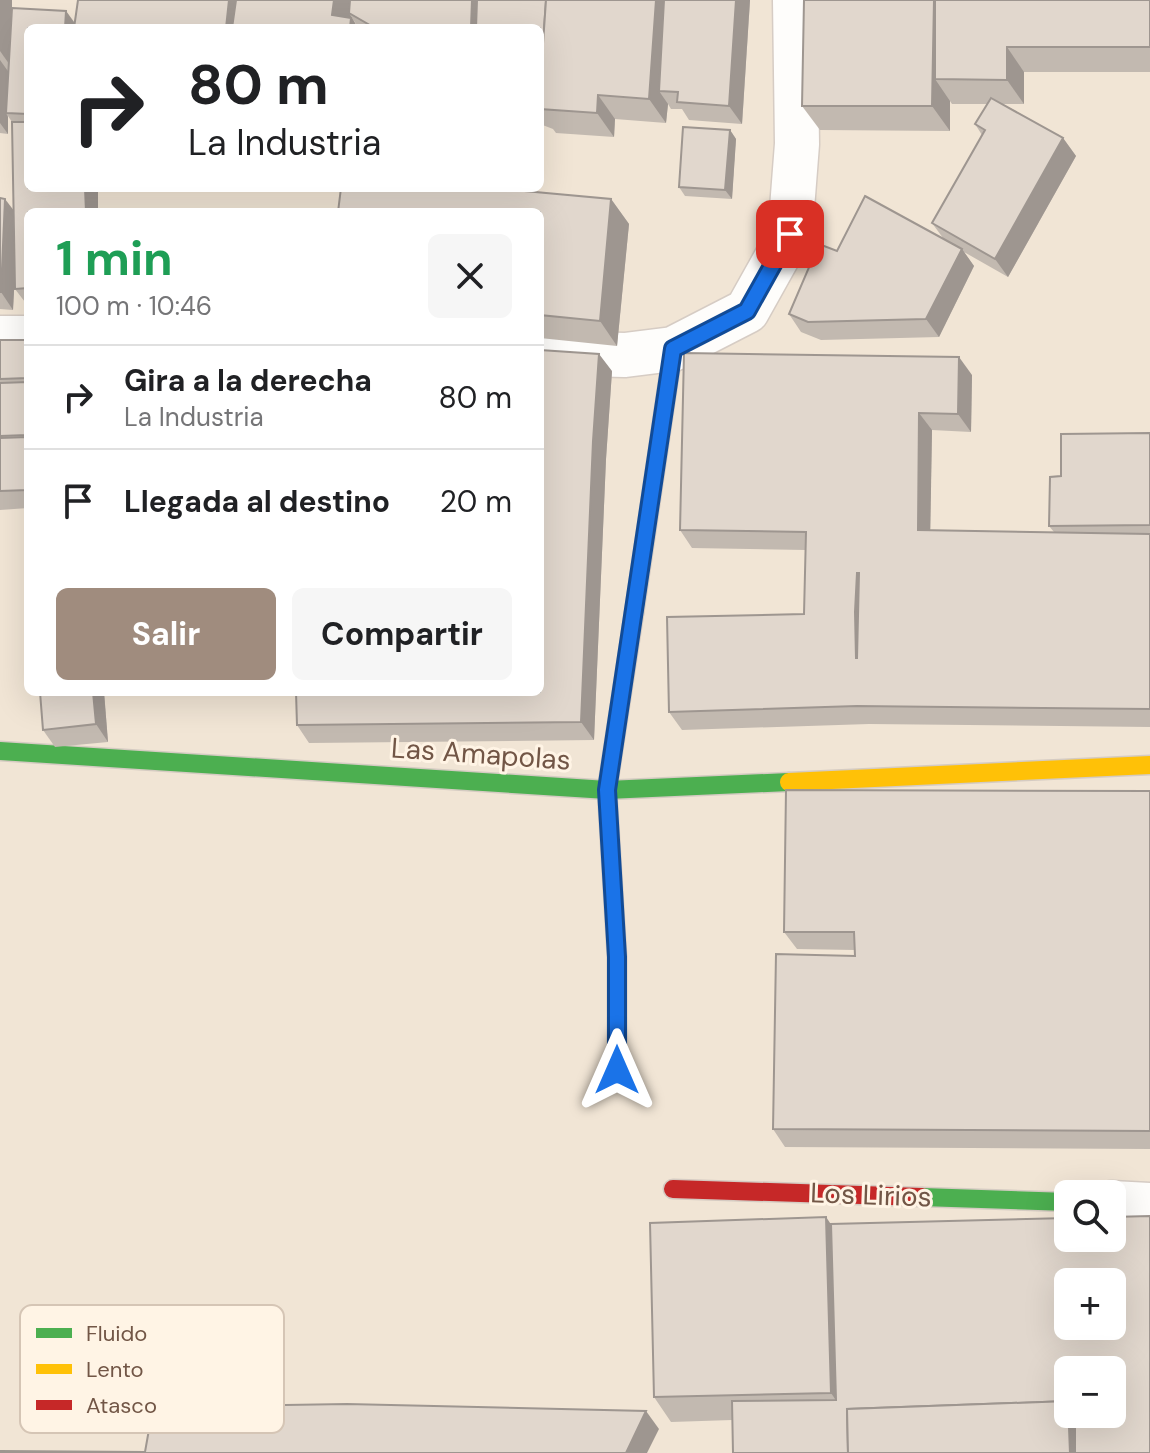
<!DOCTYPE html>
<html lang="es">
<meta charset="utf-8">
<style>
:root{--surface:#fff;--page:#f6f6f6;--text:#202124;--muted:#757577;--line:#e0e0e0;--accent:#a08c7e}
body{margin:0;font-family:"DM Sans",sans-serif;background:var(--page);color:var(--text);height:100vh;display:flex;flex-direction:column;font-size:30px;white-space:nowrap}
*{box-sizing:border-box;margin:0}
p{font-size:26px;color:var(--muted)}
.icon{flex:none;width:44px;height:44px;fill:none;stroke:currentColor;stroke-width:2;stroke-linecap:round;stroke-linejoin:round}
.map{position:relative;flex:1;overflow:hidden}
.drawer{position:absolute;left:24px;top:208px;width:520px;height:488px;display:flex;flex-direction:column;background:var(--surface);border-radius:12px;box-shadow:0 8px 32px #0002}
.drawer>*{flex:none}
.guide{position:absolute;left:24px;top:24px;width:520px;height:168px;border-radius:12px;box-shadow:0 8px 32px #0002;background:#fff;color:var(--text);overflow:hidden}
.fabs{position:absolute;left:1054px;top:1180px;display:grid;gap:16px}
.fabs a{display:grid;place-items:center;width:72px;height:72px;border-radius:12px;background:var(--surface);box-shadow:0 8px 32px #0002;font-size:40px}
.pin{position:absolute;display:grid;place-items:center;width:68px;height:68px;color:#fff;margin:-34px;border-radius:16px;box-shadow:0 4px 12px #0006}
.me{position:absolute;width:88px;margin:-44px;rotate:0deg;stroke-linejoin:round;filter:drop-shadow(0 0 6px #0008)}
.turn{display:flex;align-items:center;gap:28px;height:168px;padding:0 32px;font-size:36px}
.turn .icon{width:104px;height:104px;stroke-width:2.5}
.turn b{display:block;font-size:56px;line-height:68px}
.round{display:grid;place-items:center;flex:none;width:84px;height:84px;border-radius:12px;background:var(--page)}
.overview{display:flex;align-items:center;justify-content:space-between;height:136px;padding:0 32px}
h1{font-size:48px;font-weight:700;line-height:60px;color:#1e9e55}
.button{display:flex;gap:16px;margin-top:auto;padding:16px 32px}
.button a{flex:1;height:92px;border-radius:12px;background:var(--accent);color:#fff;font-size:32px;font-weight:700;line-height:92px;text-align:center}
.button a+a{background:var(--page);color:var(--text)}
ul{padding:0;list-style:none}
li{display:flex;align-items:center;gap:24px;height:104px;padding:0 32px;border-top:2px solid var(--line)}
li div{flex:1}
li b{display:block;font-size:30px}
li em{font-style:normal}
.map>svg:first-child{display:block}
.residential{fill:#f1e5d5;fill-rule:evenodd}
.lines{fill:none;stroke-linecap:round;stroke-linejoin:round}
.street-casing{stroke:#d6ccc4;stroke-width:47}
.fast-casing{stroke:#d5cbc2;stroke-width:21}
.slow-casing{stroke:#d5cbc2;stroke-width:21}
.jam-casing{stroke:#d5cbc2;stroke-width:21}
.street{stroke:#fefdfb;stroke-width:44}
.fast{stroke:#4caf50;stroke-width:18}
.slow{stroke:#ffc107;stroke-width:18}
.jam{stroke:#c62828;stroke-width:18}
.wall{fill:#c2b9b0}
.shaded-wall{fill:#9e9690}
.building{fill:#e1d7cd;stroke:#9e9690;stroke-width:2;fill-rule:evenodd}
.route-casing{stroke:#114b97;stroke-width:20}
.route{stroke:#1a73e8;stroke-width:14}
.labels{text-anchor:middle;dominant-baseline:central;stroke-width:6;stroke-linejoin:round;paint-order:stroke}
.street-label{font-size:28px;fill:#725646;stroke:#fff4e5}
.key{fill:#fff4e5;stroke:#d5c5b5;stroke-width:2}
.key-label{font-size:22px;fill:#725646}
</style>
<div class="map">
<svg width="1150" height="1453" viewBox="0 0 1150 1453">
<rect width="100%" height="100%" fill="#f5efe5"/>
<path class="residential" d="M0,0H1150V1453H0ZM28,28H540V188H28ZM28,212H540V692H28ZM1068,1194H1112V1238H1068ZM1068,1282H1112V1326H1068ZM1068,1370H1112V1414H1068Z"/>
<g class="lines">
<defs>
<g id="street">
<path d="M0,338H28"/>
<path d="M540,353L625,355L673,349L747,311L790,234L797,144L795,0"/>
<path d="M1112,1203L1150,1205"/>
</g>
<g id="fast">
<path d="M634,613L673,349"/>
<path d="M0,751L607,790L789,782"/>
<path d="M922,1197L1068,1202"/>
</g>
<g id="slow">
<path d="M789,782L1150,765"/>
<path d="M617,1070V957L607,790L634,613"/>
</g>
<path id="jam" d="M673,1189L922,1197"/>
</defs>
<use href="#street" class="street-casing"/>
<use href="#fast" class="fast-casing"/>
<use href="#slow" class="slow-casing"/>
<use href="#jam" class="jam-casing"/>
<use href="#street" class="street"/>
<use href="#fast" class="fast"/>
<use href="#slow" class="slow"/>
<use href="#jam" class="jam"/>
</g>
<g class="wall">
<path d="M0,0H12V8L66,11L75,23L78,0H750L742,124L689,120L682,109H671L668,104L666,123L615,119L614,137L556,133L553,129L540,124V28H359L352,18L358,28H28V188H98V212H28V306L15,289V270L13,310L0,309V198L14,211L12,122L8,116V134L0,133Z"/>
<path d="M1150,0V72H1024V104H1003L1063,138L1076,156L1008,277L964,252L974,266L939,337L821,340L801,332L789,314L837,251L943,238L932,223L982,135L975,124L987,104H952L950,101V131L820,130L802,106Z"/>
<path d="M730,130L736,139L732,199L685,196L679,187Z"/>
<path d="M611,199L629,224L617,346L540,338V212Z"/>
<path d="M0,340L28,341V508L0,510Z"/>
<path d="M612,371L606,459L594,740L309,743L297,725Z"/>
<path d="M972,375L971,432L932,430L930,530L1054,532L1049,526L1061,476L1150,433V727L869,724L682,730L669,712L804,614L806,550L692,548L680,530Z"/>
<path d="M104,692L108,742L55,747L43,730Z"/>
<path d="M1150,791V1149L785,1147L773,1129L855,956V950L797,949L784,932Z"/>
<path d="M831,1224L1150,1453L732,1420L671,1422L654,1397Z"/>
</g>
<g class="shaded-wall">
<path d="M0,0H12V68L0,51Z"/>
<path d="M229,0H250L246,28H226Z"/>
<path d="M334,0H354L349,13L358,28H341L332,15Z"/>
<path d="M472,0H486L484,28H471Z"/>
<path d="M656,0H675L659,91L668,104L666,123L649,99Z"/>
<path d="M736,0H750L742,124L729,106Z"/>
<path d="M934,0H951L935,79L950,101V131L932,106Z"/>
<path d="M66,11L78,28H65Z"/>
<path d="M1007,47L1024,72V104L1007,80Z"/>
<path d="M0,60L10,74L6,113L8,117V134L0,123Z"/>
<path d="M598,95L615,119L614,137L597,113Z"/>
<path d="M730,130L736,139L732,199L725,190Z"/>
<path d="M1063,138L1076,156L1008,277L995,259Z"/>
<path d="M85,188H98V212H86Z"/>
<path d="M5,199L18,216L13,310L1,292Z"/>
<path d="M611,199L629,224L617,346L600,321Z"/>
<path d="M962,249L974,266L939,337L926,319Z"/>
<path d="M599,354L612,371L606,459L594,740L581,722L593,441Z"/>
<path d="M959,357L972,375L971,432L958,414Z"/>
<path d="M919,413L932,430L930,548L918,530Z"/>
<path d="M857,573L870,591L868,675L856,658L855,612Z"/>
<path d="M93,692H104L108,742L96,724Z"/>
<path d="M826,1217L843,1242L848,1418L831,1393Z"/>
<path d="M646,1411L659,1429L647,1453H626Z"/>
<path d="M1069,1414H1078L1087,1453H1070Z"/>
</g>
<g class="building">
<path d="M78,0H229L226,28H74Z"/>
<path d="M236,0H334L332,15L351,18L350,28H232Z"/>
<path d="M350,0H472L471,28H375L349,13Z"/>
<path d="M477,0H546L540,87V28H476Z"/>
<path d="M546,0H656L649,99L598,95L597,113L540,109V87Z"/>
<path d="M664,0H736L729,106L677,102L678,92L659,91Z"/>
<path d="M804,0H934L932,106H802Z"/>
<path d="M935,0H1150V47H1007V80L935,79Z"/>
<path d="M12,8L66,11L65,28H28V114L6,113Z"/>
<path d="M991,98L1063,138L995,259L932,223L985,130L975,124Z"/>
<path d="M12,122H28V188H85L86,212H28V288L15,289Z"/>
<path d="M683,127L730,130L725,190L679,187Z"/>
<path d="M341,188H492L611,199L600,321L540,315V212H338Z"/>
<path d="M865,196L962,249L926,319L808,322L789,314L819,244L837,251Z"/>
<path d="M0,198L5,199L1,292H0Z"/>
<path d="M0,340H28V378L0,379Z"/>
<path d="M540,350L599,354L593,441L581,722L297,725L296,692H540Z"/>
<path d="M684,353L959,357L958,414L919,413L918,530L1150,534V709L857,706L669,712L667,617L804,614L806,532L680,530ZM857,573H859L857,658H856L855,612Z"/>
<path d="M28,382V435L0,436V383Z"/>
<path d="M1150,433V525L1049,526L1050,477L1061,476V434Z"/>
<path d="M28,437V490L0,491V438Z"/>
<path d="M40,692H93L96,724L43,730Z"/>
<path d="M786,790L1150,791V1131L773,1129L776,954L855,956L854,932H784Z"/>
<path d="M1150,1216V1453H1075V1414H1112V1370H1068V1401L847,1409L848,1453H733L732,1401L836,1400L831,1224L1068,1218V1238H1112V1217ZM1068,1282H1112V1326H1068Z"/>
<path d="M826,1217L831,1393L654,1397L650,1223Z"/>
<path d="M1068,1401L1070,1453H848L847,1409Z"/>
<path d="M347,1404L646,1411L626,1453H0V1451L145,1452L153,1407Z"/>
</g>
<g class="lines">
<defs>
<path id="route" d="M617,1070V957L607,790L673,349L747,311L790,234"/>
</defs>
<use href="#route" class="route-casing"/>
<use href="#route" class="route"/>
</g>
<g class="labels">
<g class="street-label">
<text transform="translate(481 754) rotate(4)">Las Amapolas</text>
<text transform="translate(871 1195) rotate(2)">Los Lirios</text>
</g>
</g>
<rect x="20" y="1305" width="264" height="128" rx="12" class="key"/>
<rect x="36" y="1328" width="36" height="10" fill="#4caf50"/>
<rect x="36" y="1364" width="36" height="10" fill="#ffc107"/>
<rect x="36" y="1400" width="36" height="10" fill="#c62828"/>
<g class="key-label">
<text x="86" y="1341">Fluido</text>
<text x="86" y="1377">Lento</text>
<text x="86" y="1413">Atasco</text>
</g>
</svg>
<div class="fabs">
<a><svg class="icon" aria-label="search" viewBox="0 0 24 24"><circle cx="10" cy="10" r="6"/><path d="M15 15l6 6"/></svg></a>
<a>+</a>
<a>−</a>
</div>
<div class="pin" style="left:790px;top:234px;background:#d93025"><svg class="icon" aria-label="arrive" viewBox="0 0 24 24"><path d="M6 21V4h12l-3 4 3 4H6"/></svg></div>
<svg class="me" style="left:617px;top:1070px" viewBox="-20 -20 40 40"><path d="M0-17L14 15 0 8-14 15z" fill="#1a73e8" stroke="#fff" stroke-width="4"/></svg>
<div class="guide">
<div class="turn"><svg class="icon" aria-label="right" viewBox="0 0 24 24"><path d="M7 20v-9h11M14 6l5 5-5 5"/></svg><div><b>80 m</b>La Industria</div></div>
</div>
<section class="drawer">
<div class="overview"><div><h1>1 min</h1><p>100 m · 10:46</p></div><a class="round"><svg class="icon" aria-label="close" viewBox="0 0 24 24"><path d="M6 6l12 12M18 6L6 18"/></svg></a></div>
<ul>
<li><svg class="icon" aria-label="right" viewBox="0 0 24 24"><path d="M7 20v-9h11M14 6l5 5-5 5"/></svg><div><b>Gira a la derecha</b><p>La Industria</p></div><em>80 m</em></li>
<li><svg class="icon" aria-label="arrive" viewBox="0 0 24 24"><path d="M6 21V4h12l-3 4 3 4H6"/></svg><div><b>Llegada al destino</b></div><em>20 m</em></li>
</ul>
<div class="button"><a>Salir</a><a>Compartir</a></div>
</section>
</div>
